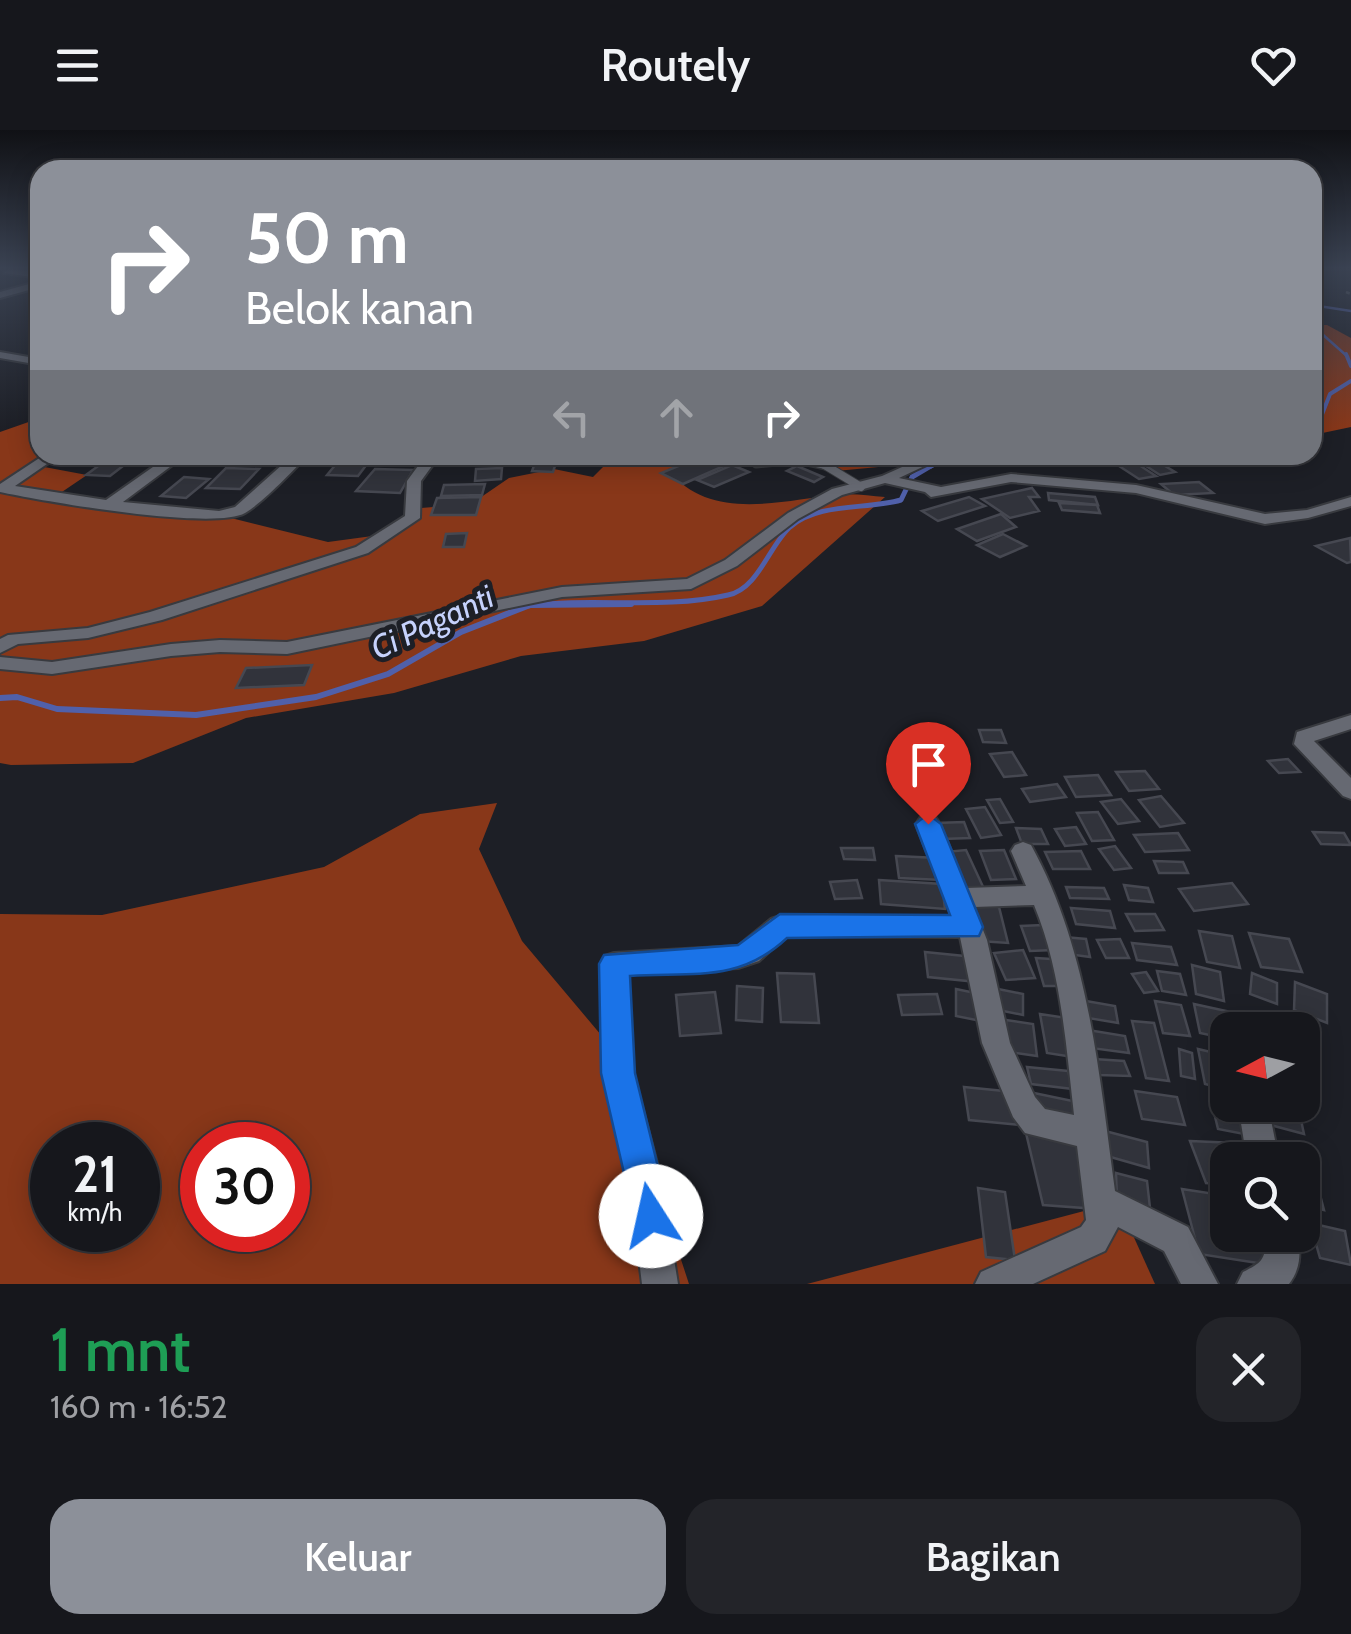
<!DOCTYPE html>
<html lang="id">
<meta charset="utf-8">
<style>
:root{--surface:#16171c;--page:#232429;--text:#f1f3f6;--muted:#9e9fa3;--line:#35363b;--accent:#8c9099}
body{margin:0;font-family:Cabin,sans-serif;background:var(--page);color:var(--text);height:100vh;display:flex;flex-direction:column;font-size:38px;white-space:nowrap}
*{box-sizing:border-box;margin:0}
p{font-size:32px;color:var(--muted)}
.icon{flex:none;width:55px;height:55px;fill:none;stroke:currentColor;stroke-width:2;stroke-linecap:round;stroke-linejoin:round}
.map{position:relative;height:1154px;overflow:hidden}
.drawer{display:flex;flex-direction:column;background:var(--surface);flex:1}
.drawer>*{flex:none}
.banner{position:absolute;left:30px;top:30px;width:1292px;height:305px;border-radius:30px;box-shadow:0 5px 25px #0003,0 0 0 2px var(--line);background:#8c9099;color:#fff;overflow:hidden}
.needle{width:65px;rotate:263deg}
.fabs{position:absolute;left:1210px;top:882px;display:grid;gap:20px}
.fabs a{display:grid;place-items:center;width:110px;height:110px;border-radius:20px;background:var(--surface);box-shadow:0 5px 25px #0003,0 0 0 2px var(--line);font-size:50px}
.speed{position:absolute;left:30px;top:992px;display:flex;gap:20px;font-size:50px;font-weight:700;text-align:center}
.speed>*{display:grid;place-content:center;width:130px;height:130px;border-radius:50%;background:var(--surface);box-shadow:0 5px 25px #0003,0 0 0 2px var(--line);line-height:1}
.speed small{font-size:25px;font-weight:400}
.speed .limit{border:15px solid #d22;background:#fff;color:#111}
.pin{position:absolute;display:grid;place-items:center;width:85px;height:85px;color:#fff;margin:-102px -42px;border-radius:50% 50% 50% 0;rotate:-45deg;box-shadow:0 0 10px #0007}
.pin .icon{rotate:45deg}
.me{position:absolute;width:110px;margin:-55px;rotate:350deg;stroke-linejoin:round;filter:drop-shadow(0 0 8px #0008)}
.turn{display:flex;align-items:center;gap:35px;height:210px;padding:0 50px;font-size:45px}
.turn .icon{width:130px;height:130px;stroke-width:2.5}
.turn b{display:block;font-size:70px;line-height:85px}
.lanes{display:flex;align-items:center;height:95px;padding:0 50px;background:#0003;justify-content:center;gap:50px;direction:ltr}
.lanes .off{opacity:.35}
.round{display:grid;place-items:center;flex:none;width:105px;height:105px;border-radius:30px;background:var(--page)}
.head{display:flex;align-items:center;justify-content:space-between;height:170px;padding:0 50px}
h1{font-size:60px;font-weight:600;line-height:75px;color:#1e9e55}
.cta{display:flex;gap:20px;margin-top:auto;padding:20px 50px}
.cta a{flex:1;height:115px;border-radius:30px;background:var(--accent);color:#fff;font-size:40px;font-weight:600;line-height:115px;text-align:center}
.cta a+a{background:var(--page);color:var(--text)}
header{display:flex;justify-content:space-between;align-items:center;height:130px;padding:0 50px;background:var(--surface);font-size:45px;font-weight:600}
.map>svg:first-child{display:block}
.forest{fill:#883719;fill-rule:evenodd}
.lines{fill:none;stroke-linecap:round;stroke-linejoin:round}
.stream-far3{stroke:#5060aa;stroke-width:2.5}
.stream-far2{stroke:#5060aa;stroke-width:4}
.stream-far1{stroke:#5060aa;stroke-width:5}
.stream{stroke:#5060aa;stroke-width:6}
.building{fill:#31333b;stroke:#464851;stroke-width:2.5}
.lane-far1-casing{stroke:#383a3f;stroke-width:9}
.lane-casing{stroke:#383a3f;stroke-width:10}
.street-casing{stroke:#383a3f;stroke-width:4}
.path{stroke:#616369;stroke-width:2.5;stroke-dasharray:4 4;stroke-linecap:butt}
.lane-far1{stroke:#666972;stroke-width:6}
.lane{stroke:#666972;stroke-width:8}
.street{fill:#666972;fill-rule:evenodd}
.route{fill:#1a73e8;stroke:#114b97;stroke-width:2.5}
.labels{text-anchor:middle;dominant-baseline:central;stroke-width:10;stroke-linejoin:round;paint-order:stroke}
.water-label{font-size:32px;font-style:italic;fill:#c6d2fc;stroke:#1d1f26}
</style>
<header><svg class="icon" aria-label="menu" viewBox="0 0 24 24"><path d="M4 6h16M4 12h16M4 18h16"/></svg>Routely<svg class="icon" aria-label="heart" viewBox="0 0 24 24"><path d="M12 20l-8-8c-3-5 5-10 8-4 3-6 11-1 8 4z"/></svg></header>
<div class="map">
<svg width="1351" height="1154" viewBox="0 0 1351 1154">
<rect width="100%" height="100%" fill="#1d1f26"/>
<g class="forest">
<path d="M1313,195H1327L1351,208V297L1313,305Z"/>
<path d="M40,288V325H56L39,336L87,345L53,368L231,388L328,412L402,402L421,378L471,374L509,348L554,339L593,347L615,325H885L889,336L836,341L758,327L668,339C709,393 781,370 837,365C853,363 869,366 885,367L762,476L644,511L521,526L394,563L246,588L133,633L11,635L0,633V302Z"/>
<path d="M497,673L479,719L522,811L612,918L689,1154H0V784L102,785L324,737L420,684ZM52,1015H138V1100H52ZM202,1015H288V1100H202Z"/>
<path d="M1118,1072L1155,1154H807Z"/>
</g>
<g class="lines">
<g class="stream-far3">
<path d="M1312,175L1351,181"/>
<path d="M1312,195L1348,227"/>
</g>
<g class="stream-far2">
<path d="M1346,224L1351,236"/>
<path d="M1312,291L1321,287L1330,264L1351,251"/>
<path d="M930,337L951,325"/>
</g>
<path class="stream-far1" d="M527,476C593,467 663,480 728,465C758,459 769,416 790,397C819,372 866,380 901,370L912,347L934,334"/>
<path class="stream" d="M0,568L17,567L57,579L196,585L316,567L388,544L461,502L530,475L631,474"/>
</g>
<g class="building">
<path d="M242,325H271L263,335H234Z"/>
<path d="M1001,325L1010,333L982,335L972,326Z"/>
<path d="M341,328L370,330L358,346L327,345Z"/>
<path d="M698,328L726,335L683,354L661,343Z"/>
<path d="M536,330H557L553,342L532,341Z"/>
<path d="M1155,330L1175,342L1160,345L1140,332Z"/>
<path d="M105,331L128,332L110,346L86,345Z"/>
<path d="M1136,333L1156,346L1139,349L1119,336Z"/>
<path d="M732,335L749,342L714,357L697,350Z"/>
<path d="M797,336L823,347L814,352L787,341Z"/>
<path d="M226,338L259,339L240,359L206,358Z"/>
<path d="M502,338L501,349L475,351L476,339Z"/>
<path d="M375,339L413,340L400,363L356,361Z"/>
<path d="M184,347L209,349L186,368L161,366Z"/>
<path d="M1199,352L1213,363L1174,365L1161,354Z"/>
<path d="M485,354L482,365L441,366L444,355Z"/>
<path d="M1032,358L1039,367H1029L1039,381L1010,388L982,369Z"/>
<path d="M1048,363L1095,367L1098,375L1049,370Z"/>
<path d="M481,367L476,385H431L437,368Z"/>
<path d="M969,367L985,376L938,391L922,381Z"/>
<path d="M1059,373L1097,375L1100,383L1062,380Z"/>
<path d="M1001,384L1016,397L977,411L957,399Z"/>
<path d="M467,403L464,417H443L446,404Z"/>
<path d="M1003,404L1026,416L1000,427L977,415Z"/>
<path d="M1350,408L1351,432L1347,433L1316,416Z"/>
<path d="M312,535L304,555L236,558L246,538Z"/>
<path d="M979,600H1001L1006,613L983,612Z"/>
<path d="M1012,622L1026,645L1004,647L990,624Z"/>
<path d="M1288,629L1300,642L1279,643L1268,631Z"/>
<path d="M1145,641L1159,659L1129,661L1116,642Z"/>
<path d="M1098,645L1111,665L1076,667L1065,647Z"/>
<path d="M1057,654L1066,667L1030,672L1022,659Z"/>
<path d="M1161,666L1184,693L1160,697L1139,670Z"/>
<path d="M1000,669L1013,692L1000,693L987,670Z"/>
<path d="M1121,669L1139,691L1118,694L1101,672Z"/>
<path d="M985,677L1001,705L981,708L966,679Z"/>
<path d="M1098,682L1114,710L1092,711L1077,683Z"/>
<path d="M964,692L970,708L942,709L936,693Z"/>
<path d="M1076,697L1086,714L1065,716L1055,699Z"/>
<path d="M1016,698L1041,699L1048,714H1022Z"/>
<path d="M1313,702L1344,703L1351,715L1321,714Z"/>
<path d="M1178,703L1189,720L1145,722L1134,705Z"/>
<path d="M1115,716L1131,738L1114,740L1099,719Z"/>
<path d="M841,718H873L875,730L844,729Z"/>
<path d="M966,720L985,761L962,762L945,722Z"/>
<path d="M1004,720L1016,749L991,750L980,721Z"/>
<path d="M1081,721L1090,739H1053L1045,722Z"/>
<path d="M896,726L938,728L942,750L899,748Z"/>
<path d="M1154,731L1183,732L1188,743H1159Z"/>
<path d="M857,750L862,768L835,769L830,752Z"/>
<path d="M879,750L942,754L945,779L881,774Z"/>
<path d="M1232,753L1248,774L1194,781L1179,759Z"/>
<path d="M1124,755L1148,758L1153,772L1129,770Z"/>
<path d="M1066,757L1104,758L1109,769L1070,768Z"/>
<path d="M971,775L999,777L1008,813L979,811Z"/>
<path d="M1071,778L1110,781L1115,798L1076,794Z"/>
<path d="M1126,784H1155L1164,800L1135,801Z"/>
<path d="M1043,795L1053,820L1030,821L1021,796Z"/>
<path d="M1199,801L1232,806L1240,838L1207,832Z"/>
<path d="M1249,803L1289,809L1302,842L1261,837Z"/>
<path d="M1064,807L1086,809L1090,827L1067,824Z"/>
<path d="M1120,809L1129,828H1106L1097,810Z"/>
<path d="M1132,813L1171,817L1177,835L1137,830Z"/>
<path d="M1023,820L1035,848L1006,850L994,823Z"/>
<path d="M925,822L974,827L978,852L928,847Z"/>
<path d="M1036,828L1051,829L1059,856H1044Z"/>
<path d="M1192,835L1220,842L1224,871L1196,864Z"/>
<path d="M1157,841L1180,844L1186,865L1162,861Z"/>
<path d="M1146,842L1158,861L1144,863L1132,844Z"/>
<path d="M777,843L814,844L819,893L781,892Z"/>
<path d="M1252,843L1277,853V874L1250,864Z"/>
<path d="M1295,852L1327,864V893L1294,880Z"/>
<path d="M737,856L763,858L762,892L736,890Z"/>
<path d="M993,858L1023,864V885L993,879Z"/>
<path d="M956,859L980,864L981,891L956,886Z"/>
<path d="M715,862L721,903L680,906L676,865Z"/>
<path d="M937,864L942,884L902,885L898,865Z"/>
<path d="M1086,871L1115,876L1118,893L1088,888Z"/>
<path d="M1155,871L1181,875L1190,906L1163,903Z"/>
<path d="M1194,874L1231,882L1235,900H1228V909L1200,903Z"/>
<path d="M1040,884L1067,888L1073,927L1047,923Z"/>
<path d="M1252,884L1289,892L1291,900H1256Z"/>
<path d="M1006,890L1033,894L1037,926L1009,922Z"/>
<path d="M1132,891L1154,893L1169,951L1146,948Z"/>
<path d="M1088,900L1125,906L1129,923L1091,918Z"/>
<path d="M1179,919L1192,923L1195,949L1181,946Z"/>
<path d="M1198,919L1228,926V960L1205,954Z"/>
<path d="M1094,929L1124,931L1130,946L1099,945Z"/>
<path d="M1027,937L1068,941L1073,959L1031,954Z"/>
<path d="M964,957L1014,962L1020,995L969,990Z"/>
<path d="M1135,961L1177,967L1185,995L1142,989Z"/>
<path d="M1034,963L1087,974L1089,993L1035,982Z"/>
<path d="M1211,970L1241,975L1249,1005L1218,999Z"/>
<path d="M1260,979L1301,990L1304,1004L1263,993Z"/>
<path d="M1105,1001L1147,1012L1149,1038L1107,1026Z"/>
<path d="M1026,1003L1078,1006L1098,1079L1043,1075Z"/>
<path d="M1272,1010L1306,1019L1311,1040L1302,1038V1030H1276Z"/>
<path d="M1190,1011L1236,1013L1243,1030H1228V1055L1206,1053Z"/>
<path d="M1116,1043L1147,1051L1150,1078L1117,1069Z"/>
<path d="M1302,1053L1318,1057L1324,1080L1302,1075Z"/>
<path d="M978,1058L1005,1062L1015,1130L986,1127Z"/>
<path d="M1182,1059L1228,1066V1105H1262L1271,1135L1199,1124Z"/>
<path d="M1310,1093L1345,1101L1351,1135L1320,1128Z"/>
</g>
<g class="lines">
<defs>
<path id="lane-far1" d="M756,334L798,330L830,337"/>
<path id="lane" d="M823,334L861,357"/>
<g id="street">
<path d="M8,138L40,142V148L4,143Z"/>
<path d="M40,151V157L0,168V162Z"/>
<path d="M0,222L40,229V235L0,228Z"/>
<path d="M44,325H60L15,356L106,370L170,325H186L123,372L219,381L235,377L293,325H308C295,339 261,374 245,383C213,401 42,371 0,362V354Z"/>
<path d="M426,325H440L421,351L420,388L368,423L162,490L88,508L18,514L0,523V509L8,505L88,498L150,482L356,417L405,386L407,351Z"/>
<path d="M929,325H948L899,348L941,357L1011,344L1136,355L1265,384L1307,380L1351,367V376L1308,388L1265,394L1136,363L1011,352L931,367L925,362L885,353L842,365L798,389L737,436L691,459L562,467L287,524L220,522L171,526L52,544L0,539V527L52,532L171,514L220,510L287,512L562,457L687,449L725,430L788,383L832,359L882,346Z"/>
<path d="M1351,585V599L1314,611L1351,648V669L1343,666L1294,614L1297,602Z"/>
<path d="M928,686L936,688L940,694L966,758L1026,756L1011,721L1015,715L1023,712L1031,715C1089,820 1099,944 1115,1061L1188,1097L1218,1154H1181L1164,1121L1118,1097L1105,1121L1033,1154H975L981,1142L1081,1097L1086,1090L1077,1016L1025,1003L1013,987L982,913L960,807L786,806L759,831L738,838L628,844L633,943L661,1048L678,1154H642L629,1048L603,943L601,834L605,826L614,823L738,816L771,789L780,786L952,787L916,694L920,688ZM1034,775C1061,840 1066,915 1074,985L1045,979L1035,967L1010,913L987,810L974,777Z"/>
<path d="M1238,975H1268L1279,1030H1247Z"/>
<path d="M1265,1105H1299C1300,1125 1301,1138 1289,1154H1237L1243,1142C1264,1132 1266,1128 1265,1105Z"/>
</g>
</defs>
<use href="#lane-far1" class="lane-far1-casing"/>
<use href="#lane" class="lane-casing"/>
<use href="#street" class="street-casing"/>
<path class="path" d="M1346,162L1351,164"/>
<use href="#lane-far1" class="lane-far1"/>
<use href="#lane" class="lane"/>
<use href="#street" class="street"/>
</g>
<linearGradient id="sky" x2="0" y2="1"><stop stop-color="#101115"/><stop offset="0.46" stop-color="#3a4252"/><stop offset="1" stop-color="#3a4252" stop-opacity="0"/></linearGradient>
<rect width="1351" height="300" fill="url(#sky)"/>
<path class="route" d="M928,684L941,694L983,797L979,806L787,808C739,853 693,842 630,846L635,943L670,1086L664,1100L651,1105L637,1100L601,943L599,834L604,825L738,815L780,784L950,785L915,694Z"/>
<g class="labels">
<g class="water-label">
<text transform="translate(432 492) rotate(-25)">Ci Paganti</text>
</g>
</g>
</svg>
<div class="fabs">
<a><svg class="needle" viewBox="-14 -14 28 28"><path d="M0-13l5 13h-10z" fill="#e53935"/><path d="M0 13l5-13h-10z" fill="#9e9fa3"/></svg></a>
<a><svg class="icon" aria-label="search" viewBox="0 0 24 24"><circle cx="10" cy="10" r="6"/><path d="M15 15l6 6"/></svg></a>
</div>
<div class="speed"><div>21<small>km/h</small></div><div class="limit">30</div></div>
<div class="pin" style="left:928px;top:694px;background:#d93025"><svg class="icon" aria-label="arrive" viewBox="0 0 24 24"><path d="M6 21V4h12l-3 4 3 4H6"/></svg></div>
<svg class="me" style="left:651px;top:1086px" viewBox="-20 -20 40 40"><circle r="19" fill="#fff"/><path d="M0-13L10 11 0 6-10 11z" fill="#1a73e8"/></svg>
<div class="banner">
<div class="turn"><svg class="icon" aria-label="right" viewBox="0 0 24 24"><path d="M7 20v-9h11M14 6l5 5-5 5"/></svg><div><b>50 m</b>Belok kanan</div></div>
<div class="lanes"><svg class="icon off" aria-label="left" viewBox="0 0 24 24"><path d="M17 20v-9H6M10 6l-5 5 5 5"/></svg><svg class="icon off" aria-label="ahead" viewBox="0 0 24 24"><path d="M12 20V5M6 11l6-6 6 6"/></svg><svg class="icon" aria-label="right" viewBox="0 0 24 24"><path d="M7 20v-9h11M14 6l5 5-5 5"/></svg></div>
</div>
</div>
<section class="drawer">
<div class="head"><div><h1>1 mnt</h1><p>160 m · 16:52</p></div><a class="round"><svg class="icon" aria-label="close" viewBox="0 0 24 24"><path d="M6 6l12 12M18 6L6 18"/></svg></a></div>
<div class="cta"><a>Keluar</a><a>Bagikan</a></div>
</section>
